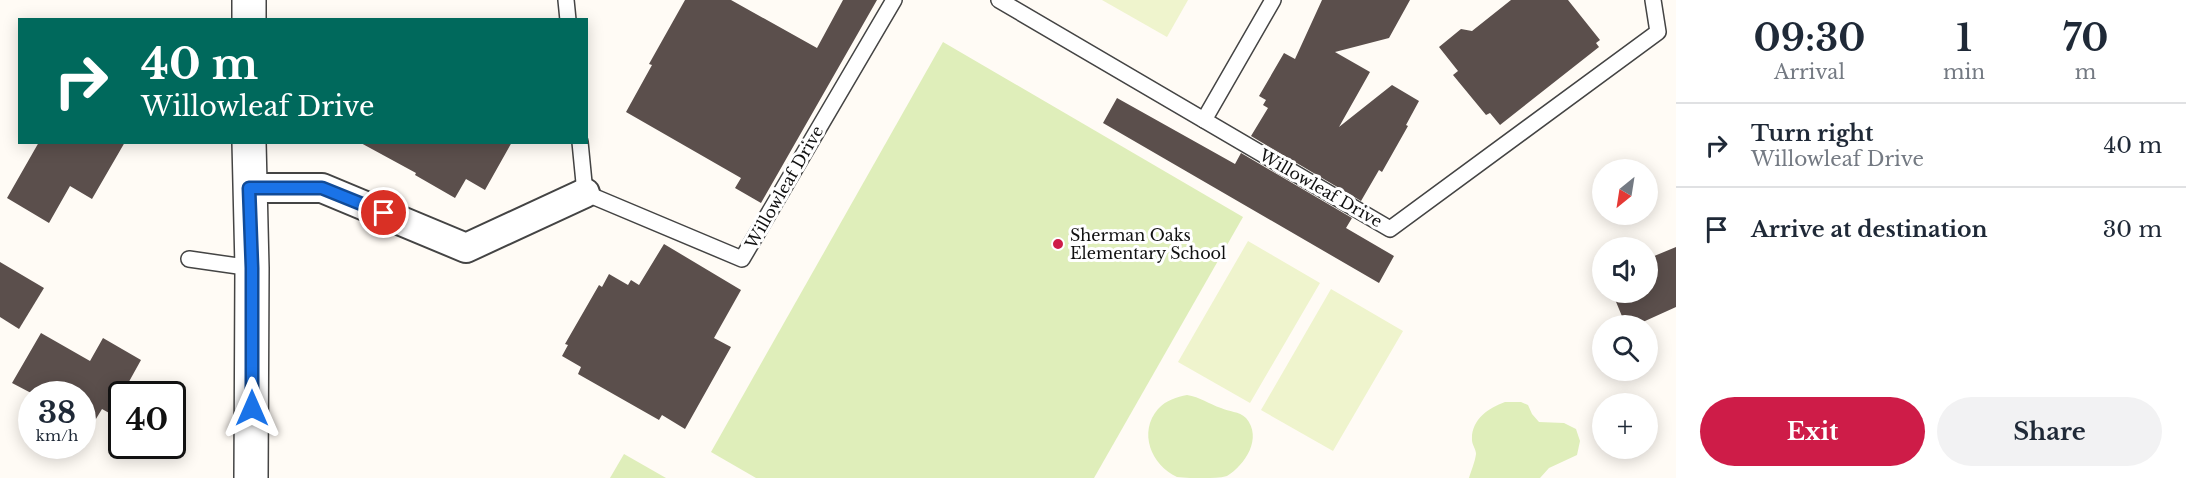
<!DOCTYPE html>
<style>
:root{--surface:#fff;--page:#f2f2f3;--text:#1f2937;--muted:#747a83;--line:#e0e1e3;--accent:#ce1c48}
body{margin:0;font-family:"Libre Baskerville",serif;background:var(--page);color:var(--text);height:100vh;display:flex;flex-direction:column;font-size:22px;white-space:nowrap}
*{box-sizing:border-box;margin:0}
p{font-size:20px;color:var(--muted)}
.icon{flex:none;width:33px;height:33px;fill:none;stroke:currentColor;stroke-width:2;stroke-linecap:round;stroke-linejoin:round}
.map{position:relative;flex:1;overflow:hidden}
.side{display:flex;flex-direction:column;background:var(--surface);width:510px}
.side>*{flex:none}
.guide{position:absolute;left:18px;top:18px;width:570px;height:126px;border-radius:0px;box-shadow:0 3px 15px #0003;background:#00695c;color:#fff;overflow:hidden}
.needle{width:39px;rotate:210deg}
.fabs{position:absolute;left:1592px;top:159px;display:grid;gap:12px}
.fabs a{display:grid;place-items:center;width:66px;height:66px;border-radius:50%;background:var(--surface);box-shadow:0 3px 15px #0003;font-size:30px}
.speed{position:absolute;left:18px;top:381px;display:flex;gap:12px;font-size:30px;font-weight:700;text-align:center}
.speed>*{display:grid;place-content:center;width:78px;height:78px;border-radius:50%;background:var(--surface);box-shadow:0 3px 15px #0003;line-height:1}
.speed small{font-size:15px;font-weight:400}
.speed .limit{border:3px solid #111;border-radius:9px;background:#fff;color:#111}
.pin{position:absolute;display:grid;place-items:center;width:51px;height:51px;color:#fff;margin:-26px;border:3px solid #fff;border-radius:50%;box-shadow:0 2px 6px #0007}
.me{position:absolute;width:66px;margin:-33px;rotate:0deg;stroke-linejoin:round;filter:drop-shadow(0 0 4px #0008)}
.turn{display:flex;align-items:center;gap:21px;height:126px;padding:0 24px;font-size:27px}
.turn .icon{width:78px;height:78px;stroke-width:2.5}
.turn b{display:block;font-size:42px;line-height:51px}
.eta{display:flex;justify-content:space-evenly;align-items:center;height:102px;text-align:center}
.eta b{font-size:36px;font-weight:700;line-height:42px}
.action{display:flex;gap:12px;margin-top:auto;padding:12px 24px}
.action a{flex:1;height:69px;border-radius:36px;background:var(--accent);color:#fff;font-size:24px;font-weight:700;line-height:69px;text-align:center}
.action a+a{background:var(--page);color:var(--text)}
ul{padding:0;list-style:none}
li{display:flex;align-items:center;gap:18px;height:84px;padding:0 24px;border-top:2px solid var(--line)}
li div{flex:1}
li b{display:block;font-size:22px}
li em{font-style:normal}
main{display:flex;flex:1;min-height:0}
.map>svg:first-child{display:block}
.green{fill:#dfeeba}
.pitch{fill:#eff4cd}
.building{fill:#5b4f4c}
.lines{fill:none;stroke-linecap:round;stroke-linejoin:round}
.service-casing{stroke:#444;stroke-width:18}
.minor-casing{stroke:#444;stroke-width:32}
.tertiary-casing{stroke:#444;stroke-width:36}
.service{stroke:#fff;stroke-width:15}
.minor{stroke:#fff;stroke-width:28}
.tertiary{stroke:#fff;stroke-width:33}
.route-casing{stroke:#114b97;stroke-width:15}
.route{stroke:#1a73e8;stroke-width:10}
.poi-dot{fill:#ce1c48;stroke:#fff;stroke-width:2}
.labels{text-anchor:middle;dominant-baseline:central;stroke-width:6;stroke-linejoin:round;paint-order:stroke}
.street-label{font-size:16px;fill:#111;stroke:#fff}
.poi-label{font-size:16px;fill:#111;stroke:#fff;text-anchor:start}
</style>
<main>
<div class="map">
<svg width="1676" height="478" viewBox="0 0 1676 478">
<rect width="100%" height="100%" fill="#fffbf5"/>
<g class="green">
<path d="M943,42L1243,217L1094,478H756L711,452Z"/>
<path d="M1187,395C1200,397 1209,404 1221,408C1229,412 1239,411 1246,418C1263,438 1245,465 1227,476C1220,478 1212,478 1204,478C1196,478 1184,478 1177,477C1151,465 1138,432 1158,409C1166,400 1177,397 1187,395Z"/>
<path d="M1505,402H1521L1528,405L1532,414L1539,422L1564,423L1576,429L1580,441L1577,455L1549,468L1540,478H1469C1471,471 1475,462 1476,454C1476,449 1472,445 1472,440C1471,420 1488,408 1505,402Z"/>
<path d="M624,454L666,478H610Z"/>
</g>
<g class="pitch">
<path d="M1102,0H1188L1167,37Z"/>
<path d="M1248,241L1320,283L1250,403L1178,362Z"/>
<path d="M1331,289L1403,331L1333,451L1261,410Z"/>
</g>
<g class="building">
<path d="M685,0H731L817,48L843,0H877L761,203L735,188L741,178L626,112L652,65L649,64Z"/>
<path d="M1322,0H1410L1389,38L1335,52L1370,72L1339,127L1392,85L1419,101L1406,125L1408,126L1382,172L1379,170L1361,201L1251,136L1268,108L1263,105L1266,100L1259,96L1284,53L1295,59Z"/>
<path d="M1511,0H1568L1600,40L1596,43L1599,47L1500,125L1490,113L1486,115L1453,75L1458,71L1439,47L1461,29L1472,31Z"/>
<path d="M1117,98L1235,164L1241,153L1352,218L1346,228L1394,256L1379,283L1103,123Z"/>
<path d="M39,142H125L92,199L70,186L49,223L7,198Z"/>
<path d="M359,142H512L485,190L466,179L455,198L415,175L416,173Z"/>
<path d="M664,244L741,290L714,338L731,347L685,429L662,415L659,420L578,374L581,367L562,356L568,345L565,344L599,285L602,287L609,274L628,285L631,280L639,285Z"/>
<path d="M1676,247V307L1634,326H1626L1612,292H1647V259Z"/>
<path d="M0,262L44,288L19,329L0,317Z"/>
<path d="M41,333L90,361L103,338L141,360L111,414L102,409L82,442V394H33L12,383Z"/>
</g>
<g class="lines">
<defs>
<g id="service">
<path d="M566,0L568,20"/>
<path d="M999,0L1390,229L1658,32L1653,0"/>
<path d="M1204,120L1273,0"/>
<path d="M580,142L585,193L742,259L894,0"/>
<path d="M189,259L252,268"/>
</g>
<path id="minor" d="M249,188H322L466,248L585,193"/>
<g id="tertiary">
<path d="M249,0V20"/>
<path d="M249,142L252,268L251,478"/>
</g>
</defs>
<use href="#service" class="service-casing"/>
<use href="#minor" class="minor-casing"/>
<use href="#tertiary" class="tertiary-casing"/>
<use href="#service" class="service"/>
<use href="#minor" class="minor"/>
<use href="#tertiary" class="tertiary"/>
</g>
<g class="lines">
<defs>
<path id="route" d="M252,408V268L249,188H322L384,213"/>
</defs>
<use href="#route" class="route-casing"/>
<use href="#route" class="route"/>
</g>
<circle class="poi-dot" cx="1058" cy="244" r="6"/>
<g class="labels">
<g class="street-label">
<text transform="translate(784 187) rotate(-60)">Willowleaf Drive</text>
<text transform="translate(1321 188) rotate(30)">Willowleaf Drive</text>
</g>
<g class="poi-label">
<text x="1070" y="235">Sherman Oaks<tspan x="1070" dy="18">Elementary School</tspan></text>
</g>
</g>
</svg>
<div class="fabs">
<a><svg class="needle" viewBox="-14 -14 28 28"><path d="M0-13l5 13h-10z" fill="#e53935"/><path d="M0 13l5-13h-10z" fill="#747a83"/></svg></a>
<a><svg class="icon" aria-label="sound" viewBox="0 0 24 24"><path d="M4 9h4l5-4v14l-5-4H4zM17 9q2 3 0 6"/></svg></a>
<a><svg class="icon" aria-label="search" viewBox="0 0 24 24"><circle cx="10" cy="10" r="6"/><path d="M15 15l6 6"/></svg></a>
<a>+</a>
</div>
<div class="speed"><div>38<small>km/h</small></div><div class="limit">40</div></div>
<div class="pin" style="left:384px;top:213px;background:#d93025"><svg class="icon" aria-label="arrive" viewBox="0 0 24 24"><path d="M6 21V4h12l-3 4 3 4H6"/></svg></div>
<svg class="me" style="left:252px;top:408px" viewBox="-20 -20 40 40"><path d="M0-17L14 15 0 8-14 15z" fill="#1a73e8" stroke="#fff" stroke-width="4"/></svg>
<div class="guide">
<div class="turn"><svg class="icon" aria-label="right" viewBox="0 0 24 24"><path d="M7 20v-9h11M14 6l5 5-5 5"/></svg><div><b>40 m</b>Willowleaf Drive</div></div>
</div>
</div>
<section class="side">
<div class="eta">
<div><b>09:30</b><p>Arrival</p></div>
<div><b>1</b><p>min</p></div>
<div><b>70</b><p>m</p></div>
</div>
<ul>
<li><svg class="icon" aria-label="right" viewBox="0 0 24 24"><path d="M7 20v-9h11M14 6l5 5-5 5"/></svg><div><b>Turn right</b><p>Willowleaf Drive</p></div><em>40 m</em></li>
<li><svg class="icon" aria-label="arrive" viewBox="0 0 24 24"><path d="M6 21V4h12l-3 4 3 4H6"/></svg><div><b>Arrive at destination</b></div><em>30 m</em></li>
</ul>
<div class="action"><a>Exit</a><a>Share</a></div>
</section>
</main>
